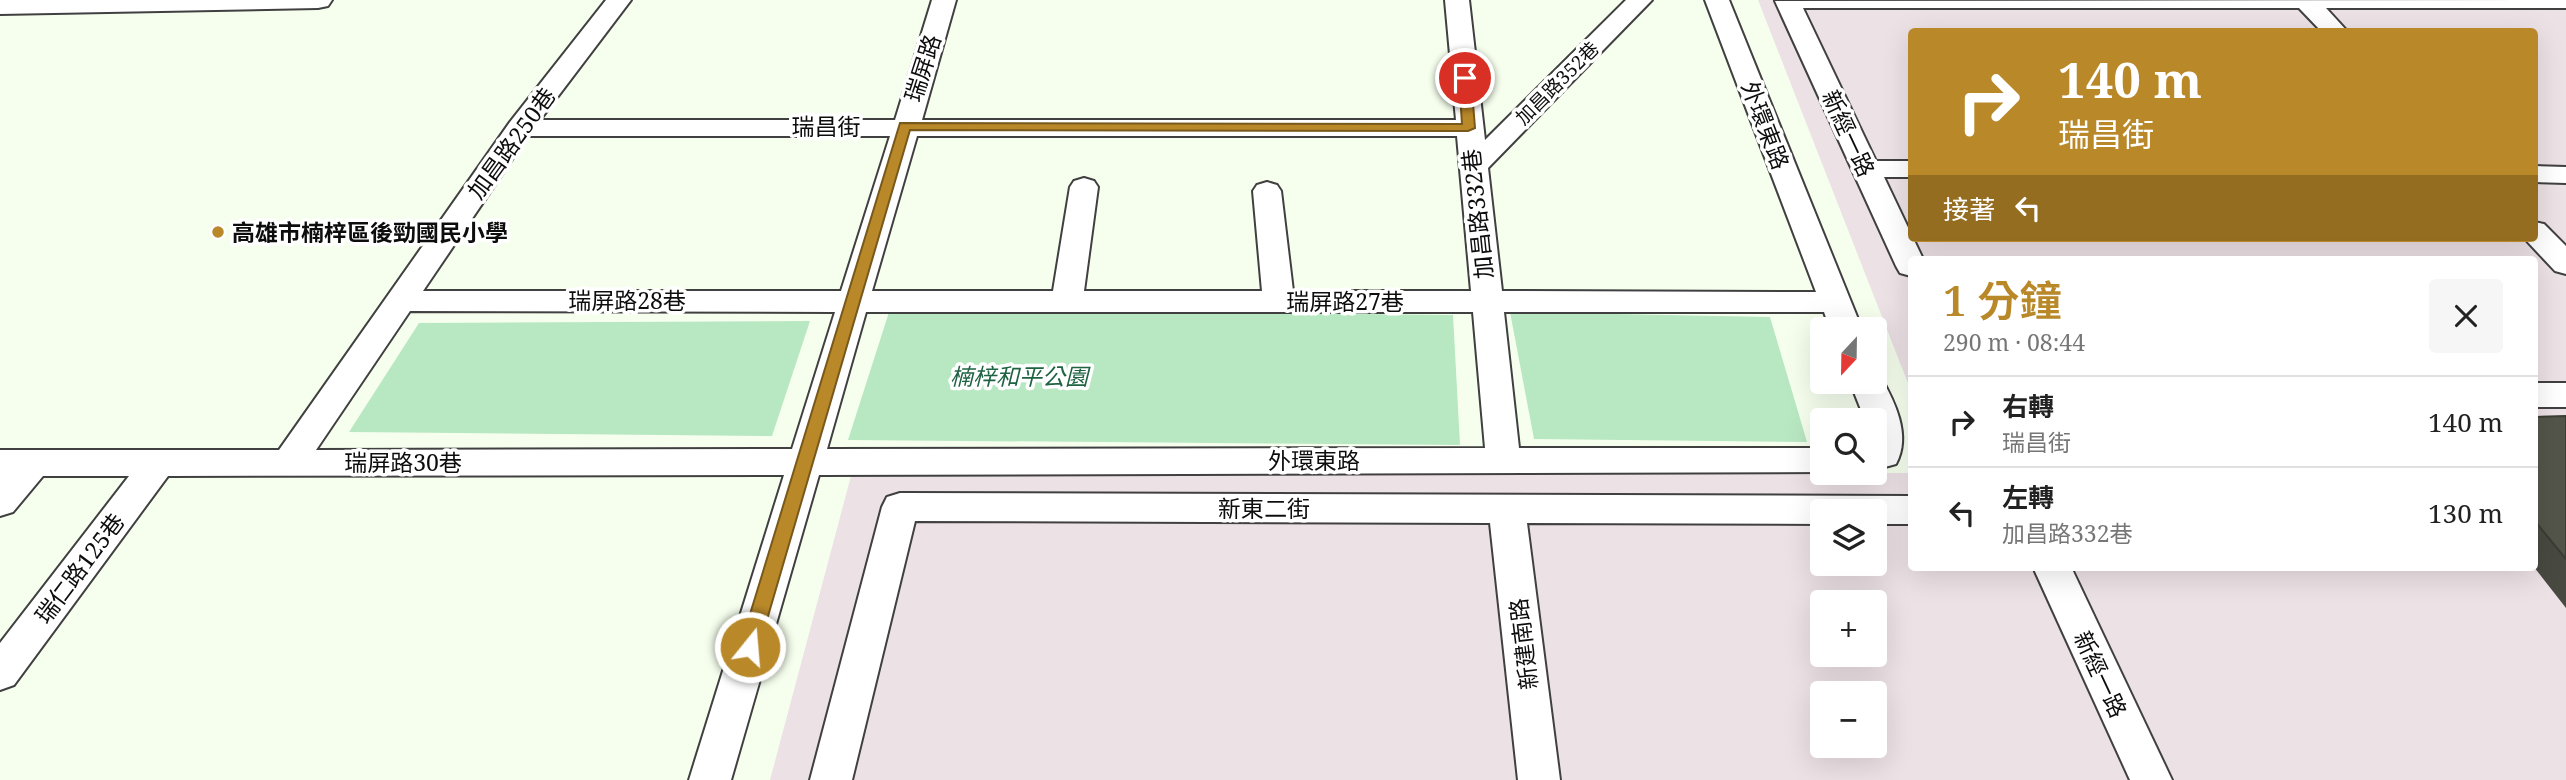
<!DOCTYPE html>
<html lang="zh-TW">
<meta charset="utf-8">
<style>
:root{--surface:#fff;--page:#f6f6f6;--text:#222;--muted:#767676;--line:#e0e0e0;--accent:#b98929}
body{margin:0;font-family:"Noto Serif","Noto Sans TC",serif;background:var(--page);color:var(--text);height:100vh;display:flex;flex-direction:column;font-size:26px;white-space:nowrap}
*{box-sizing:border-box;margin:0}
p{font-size:23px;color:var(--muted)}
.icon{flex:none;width:38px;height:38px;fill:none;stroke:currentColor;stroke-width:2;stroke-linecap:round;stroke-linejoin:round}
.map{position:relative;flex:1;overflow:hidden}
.sheet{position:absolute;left:1908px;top:256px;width:630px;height:315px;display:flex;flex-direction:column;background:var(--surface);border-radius:7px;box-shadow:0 7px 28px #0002}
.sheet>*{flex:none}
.banner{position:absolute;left:1908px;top:28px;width:630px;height:214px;border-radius:7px;box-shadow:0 7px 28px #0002;background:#b98929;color:#fff;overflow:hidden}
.needle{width:46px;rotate:202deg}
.controls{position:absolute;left:1810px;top:317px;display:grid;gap:14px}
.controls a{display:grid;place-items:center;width:77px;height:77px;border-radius:7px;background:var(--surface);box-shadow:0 7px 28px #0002;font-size:35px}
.pin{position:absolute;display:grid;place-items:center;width:60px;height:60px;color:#fff;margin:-30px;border:4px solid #fff;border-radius:50%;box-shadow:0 2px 7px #0007}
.me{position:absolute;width:77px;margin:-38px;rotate:17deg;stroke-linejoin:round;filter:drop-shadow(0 0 5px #0008)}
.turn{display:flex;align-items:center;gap:24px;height:147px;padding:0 35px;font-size:32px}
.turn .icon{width:91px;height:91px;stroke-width:2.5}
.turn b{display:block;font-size:49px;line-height:60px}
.then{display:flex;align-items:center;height:66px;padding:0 35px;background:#0003;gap:14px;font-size:26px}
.round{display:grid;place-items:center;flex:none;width:74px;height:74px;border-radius:7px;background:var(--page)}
.summary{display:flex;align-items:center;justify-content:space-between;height:119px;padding:0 35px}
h1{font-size:42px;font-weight:600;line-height:52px;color:var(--accent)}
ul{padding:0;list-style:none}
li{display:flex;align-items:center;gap:21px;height:91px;padding:0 35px;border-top:2px solid var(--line)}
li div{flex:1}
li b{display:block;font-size:26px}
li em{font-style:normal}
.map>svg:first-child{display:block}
.industrial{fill:#ece1e5;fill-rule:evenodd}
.green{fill:#b8e8c2}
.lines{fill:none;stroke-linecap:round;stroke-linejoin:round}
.minor-casing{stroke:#404040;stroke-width:4}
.tertiary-casing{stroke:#404040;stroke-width:4}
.minor{fill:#fff;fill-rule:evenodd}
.tertiary{fill:#fff;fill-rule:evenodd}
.wall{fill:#484940}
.building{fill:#54554a;stroke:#3b3c34;stroke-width:2}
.route{fill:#b98929;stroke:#78591b;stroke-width:2}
.poi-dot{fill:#b98929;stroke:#fff;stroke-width:2.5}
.labels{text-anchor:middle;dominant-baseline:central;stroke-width:7;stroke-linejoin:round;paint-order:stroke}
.far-street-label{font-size:19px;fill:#0d0d0d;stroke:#fff}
.street-label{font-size:23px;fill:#0d0d0d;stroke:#fff}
.poi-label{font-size:23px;font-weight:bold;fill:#0d0d0d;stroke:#fff;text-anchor:start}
.park-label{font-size:23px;font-style:italic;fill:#1f6342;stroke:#fff}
</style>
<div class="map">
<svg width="2566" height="780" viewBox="0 0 2566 780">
<rect width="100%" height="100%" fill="#f6ffee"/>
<path class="industrial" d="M1758,0H2566V780H770L851,476L1911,473V567H2534V259H1911V391ZM1911,32H2534V238H1911ZM1822,511H1874V564H1822ZM1822,602H1874V654H1822ZM1822,693H1874V746H1822Z"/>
<g class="green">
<path d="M890,309L1453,315L1460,445L848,440Z"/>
<path d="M1510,312L1770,317L1807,442L1534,439Z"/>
<path d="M810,321L772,436L349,432L419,323Z"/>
</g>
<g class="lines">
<defs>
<g id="minor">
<path d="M606,0H631L540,120H895L932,0H956L922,120H1456L1445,0H1469L1485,140L1626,0H1652L1488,168L1502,291L1816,292L1705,0H1729L1862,329H1830L1824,312H1504L1519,448H1822V472H1827L819,475L731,780H689L784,475L168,476L14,685L0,690V643L129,476H43L13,512L0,516V450H279L510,122ZM528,136H890L841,291H423ZM917,136H1457L1471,291H1293L1281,191L1277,185L1267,182L1257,185L1253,191L1262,291H1084L1098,187L1094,181L1084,178L1074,181L1070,187L1053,291H872ZM410,311L835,312L792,449L316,450ZM866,312H1473L1485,448L827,449Z"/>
<path d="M2566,0V8H2326L2348,32H2322L2299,8H1803L1876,161H1911V177H1884L1923,259H1911V276L1900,273L1896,266L1775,1Z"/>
<path d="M2534,166L2566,167V183L2534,182Z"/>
<path d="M2534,222L2544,224L2566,246V274L2555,271L2524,238H2534Z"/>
<path d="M1874,372L1879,374C1894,400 1912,435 1896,464L1874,470V420H1865L1850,382H1874Z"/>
<rect x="2534" y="383" width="32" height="24"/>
<path d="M900,493L1911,496V524H1874V511H1822V524L1527,523L1560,780H1518L1490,523L915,521L852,780H810L882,507L887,497Z"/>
<path d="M2033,567H2071L2172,780H2130Z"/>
</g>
<path id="tertiary" d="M0,0H332L328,6L318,8L0,14Z"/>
</defs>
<use href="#minor" class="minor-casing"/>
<use href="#tertiary" class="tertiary-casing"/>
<use href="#minor" class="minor"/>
<use href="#tertiary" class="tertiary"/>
</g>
<path class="wall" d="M2566,416V608L2534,567V417Z"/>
<path class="building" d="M2566,416V559L2534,520V417Z"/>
<path class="route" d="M1465,74L1471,78L1475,128L1468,131L910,130L759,647L757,653L750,655L743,653L740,647L900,123L1462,124L1459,78Z"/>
<circle class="poi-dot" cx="218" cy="232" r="7"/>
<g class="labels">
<g class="far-street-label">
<text transform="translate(1557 83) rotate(-45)">加昌路352巷</text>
</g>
<g class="street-label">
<text transform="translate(922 68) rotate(-72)">瑞屏路</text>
<text transform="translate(1766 125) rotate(69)">外環東路</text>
<text x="826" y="126">瑞昌街</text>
<text transform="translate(1849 133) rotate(65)">新經一路</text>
<text transform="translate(511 143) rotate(-54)">加昌路250巷</text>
<text transform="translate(1477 214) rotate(-96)">加昌路332巷</text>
<text x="627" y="300">瑞屏路28巷</text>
<text x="1345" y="301">瑞屏路27巷</text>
<text x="1314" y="460">外環東路</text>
<text x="403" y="462">瑞屏路30巷</text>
<text x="1264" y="508">新東二街</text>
<text transform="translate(79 568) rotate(-53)">瑞仁路125巷</text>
<text transform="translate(1523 644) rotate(-97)">新建南路</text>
<text transform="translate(2101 674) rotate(65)">新經一路</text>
</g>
<g class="poi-label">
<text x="232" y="232">高雄市楠梓區後勁國民小學</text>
</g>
<g class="park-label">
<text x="1019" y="376">楠梓和平公園</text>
</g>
</g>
</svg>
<div class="controls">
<a><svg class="needle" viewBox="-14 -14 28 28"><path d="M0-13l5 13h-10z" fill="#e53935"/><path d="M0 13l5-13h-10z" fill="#767676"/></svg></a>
<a><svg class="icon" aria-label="search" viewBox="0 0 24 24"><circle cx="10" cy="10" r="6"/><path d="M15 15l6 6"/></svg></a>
<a><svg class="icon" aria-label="layers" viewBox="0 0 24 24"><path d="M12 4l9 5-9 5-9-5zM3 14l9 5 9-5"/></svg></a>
<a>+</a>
<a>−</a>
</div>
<div class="pin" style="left:1465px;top:78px;background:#d93025"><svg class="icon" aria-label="arrive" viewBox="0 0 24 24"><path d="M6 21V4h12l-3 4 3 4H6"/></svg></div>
<svg class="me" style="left:750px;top:647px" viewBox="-20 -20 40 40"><circle r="17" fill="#b98929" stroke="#fff" stroke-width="3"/><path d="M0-11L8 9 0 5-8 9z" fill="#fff"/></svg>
<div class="banner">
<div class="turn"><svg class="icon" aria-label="right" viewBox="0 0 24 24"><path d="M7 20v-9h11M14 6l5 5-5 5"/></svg><div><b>140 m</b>瑞昌街</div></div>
<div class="then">接著<svg class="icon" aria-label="left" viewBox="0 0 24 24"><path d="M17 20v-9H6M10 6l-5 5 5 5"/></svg></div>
</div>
<section class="sheet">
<div class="summary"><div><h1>1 分鐘</h1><p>290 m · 08:44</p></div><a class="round"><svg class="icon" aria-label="close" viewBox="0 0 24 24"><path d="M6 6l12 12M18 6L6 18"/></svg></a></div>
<ul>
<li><svg class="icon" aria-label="right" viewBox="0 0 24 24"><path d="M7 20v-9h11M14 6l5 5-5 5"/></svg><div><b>右轉</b><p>瑞昌街</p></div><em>140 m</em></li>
<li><svg class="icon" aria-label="left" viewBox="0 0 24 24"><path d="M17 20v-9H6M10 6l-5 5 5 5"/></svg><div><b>左轉</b><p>加昌路332巷</p></div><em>130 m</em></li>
</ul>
</section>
</div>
